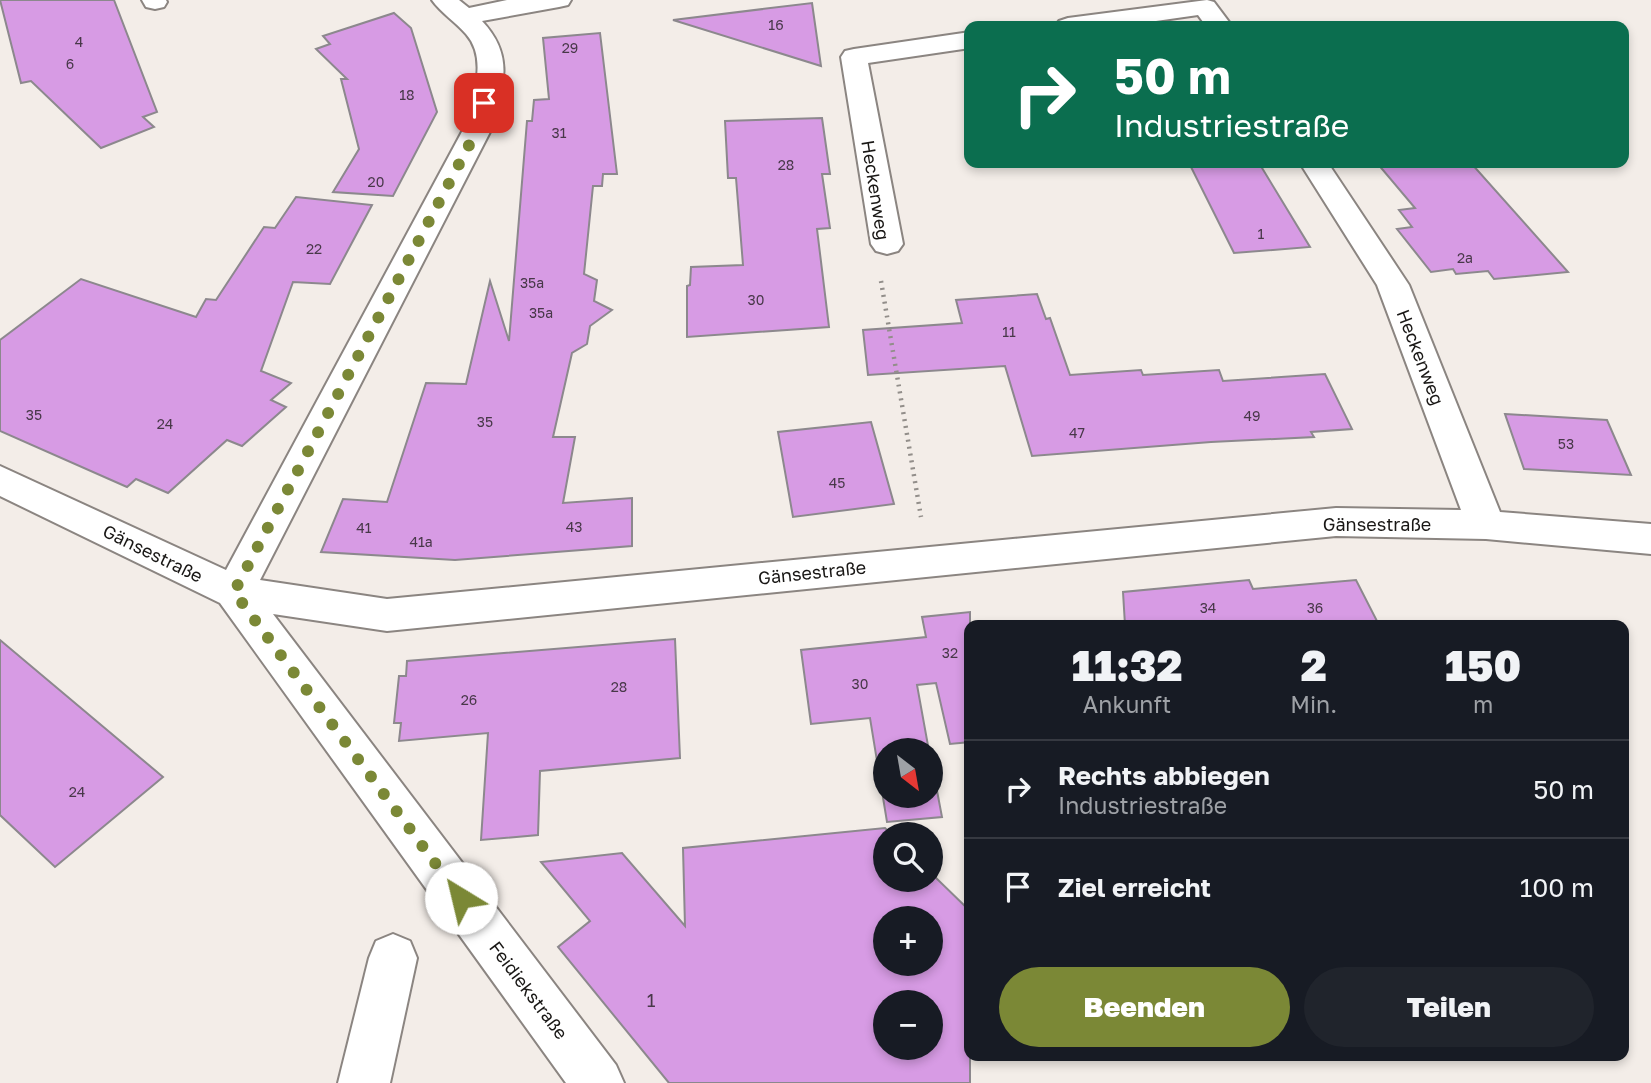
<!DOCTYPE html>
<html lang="de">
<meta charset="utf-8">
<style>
:root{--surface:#171b24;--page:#20242c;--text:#f1f3f6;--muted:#9ea1a6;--line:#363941;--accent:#7b8836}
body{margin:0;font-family:"Golos Text",sans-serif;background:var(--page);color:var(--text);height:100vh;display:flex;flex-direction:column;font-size:26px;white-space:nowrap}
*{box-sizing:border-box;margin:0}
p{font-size:23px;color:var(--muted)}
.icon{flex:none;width:38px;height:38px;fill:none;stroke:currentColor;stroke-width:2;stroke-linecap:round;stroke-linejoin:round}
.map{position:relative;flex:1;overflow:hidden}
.sheet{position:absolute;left:964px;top:620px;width:665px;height:441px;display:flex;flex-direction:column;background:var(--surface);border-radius:14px;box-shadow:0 4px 10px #0003}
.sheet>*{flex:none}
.hud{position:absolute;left:964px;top:21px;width:665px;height:147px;border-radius:14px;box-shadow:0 4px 10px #0003;background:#0b6e4f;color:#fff;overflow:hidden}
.needle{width:46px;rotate:149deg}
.controls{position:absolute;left:873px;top:738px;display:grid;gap:14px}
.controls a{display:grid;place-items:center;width:70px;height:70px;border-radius:50%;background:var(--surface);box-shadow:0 4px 10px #0003;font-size:35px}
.pin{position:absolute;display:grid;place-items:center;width:60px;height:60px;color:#fff;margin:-30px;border-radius:14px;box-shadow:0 4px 10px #0006}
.me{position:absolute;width:77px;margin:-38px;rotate:324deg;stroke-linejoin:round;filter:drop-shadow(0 0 5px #0008)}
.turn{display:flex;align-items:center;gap:24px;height:147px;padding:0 35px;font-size:32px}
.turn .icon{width:91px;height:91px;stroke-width:2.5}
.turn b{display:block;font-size:49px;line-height:60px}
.eta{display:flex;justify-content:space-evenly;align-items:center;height:119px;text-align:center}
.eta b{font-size:42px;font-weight:800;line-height:49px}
.button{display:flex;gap:14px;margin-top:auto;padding:14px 35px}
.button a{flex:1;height:80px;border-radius:42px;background:var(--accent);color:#fff;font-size:28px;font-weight:800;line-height:80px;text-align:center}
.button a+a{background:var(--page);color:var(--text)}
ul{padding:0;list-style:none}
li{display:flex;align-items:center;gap:21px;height:98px;padding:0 35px;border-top:2px solid var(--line)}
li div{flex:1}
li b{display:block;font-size:26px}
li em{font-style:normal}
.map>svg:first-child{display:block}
.building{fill:#d79be4;stroke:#8c888d;stroke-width:2;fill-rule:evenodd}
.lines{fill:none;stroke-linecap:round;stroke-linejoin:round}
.street-casing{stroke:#8b8581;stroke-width:4}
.path{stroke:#928e8a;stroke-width:4.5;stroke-dasharray:2 5;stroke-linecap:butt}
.street{fill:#fff;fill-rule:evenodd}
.route{stroke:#7b8836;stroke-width:12;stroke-dasharray:0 21.6}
.labels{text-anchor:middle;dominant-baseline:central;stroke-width:5;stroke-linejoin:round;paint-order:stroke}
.number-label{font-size:14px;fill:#483849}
.street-label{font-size:18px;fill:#191715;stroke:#fff}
.near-number-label{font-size:18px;fill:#483849}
</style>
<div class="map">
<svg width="1651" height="1083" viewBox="0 0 1651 1083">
<rect width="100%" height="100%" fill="#f3ede8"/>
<g class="building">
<path d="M0,0H114L157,112L143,117L154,127L101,148L31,81L21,83Z"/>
<path d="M812,3L821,66L673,20Z"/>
<path d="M394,13L411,28L437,112L393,196L333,192L359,149L341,79H347L316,49L330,44L323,36Z"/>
<path d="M600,33L617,174H603L602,186H593L584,274L597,280L594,301L612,310L590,326L587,344L572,353L553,437H575L563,503L632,498V546L455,560L321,552L343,499L387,502L426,383L466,384L490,281L509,341L527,121H532L534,100L549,99L543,38Z"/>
<path d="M822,118L830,174H822L830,228L817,229L829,327L687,337V286L690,285L691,267L743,265L736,178H728L725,121Z"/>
<path d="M1189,163H1259L1310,247L1234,253Z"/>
<path d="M1377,163H1471L1568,272L1494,279L1488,271L1456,274L1453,269L1431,272L1397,229L1412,227L1399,210L1415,208Z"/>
<path d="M296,197L372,205L330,284L293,282L261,371L291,383L271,400L286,407L242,446L227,440L168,493L136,479L127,487L0,431V340L81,279L196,317L206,299L216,300L264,227L275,228Z"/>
<path d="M1037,294L1046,319L1050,318L1070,375L1141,370L1143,375L1219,370L1223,381L1325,374L1352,429L1311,432L1314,437L1211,442L1032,456L1005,366L868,375L863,330L962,323L956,300Z"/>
<path d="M1505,414L1607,420L1631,475L1524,469Z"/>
<path d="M871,422L894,504L793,517L778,432Z"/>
<path d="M1249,580L1253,589L1356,580L1379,625H1125L1123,592Z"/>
<path d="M970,612V742L950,744L936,683L917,685L929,751H886V796H931V759L942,817L887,822L870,718L811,724L801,650L926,637L922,617Z"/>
<path d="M675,639L680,758L540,771L538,835L481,840L488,733L399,741L401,723H394L399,676H406L407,661Z"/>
<path d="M0,640L163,777L55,867L0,815Z"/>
<path d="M885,828L892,835H886V880H931V873L970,911V1083H669L558,947L590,921L541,862L622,853L685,926L683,848ZM886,919H931V964H886ZM886,1003H931V1048H886Z"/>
</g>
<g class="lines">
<defs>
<g id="street">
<path d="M142,0H166L167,2L164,7L155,9L146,7Z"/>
<path d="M432,0H459L469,8L507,0H571L568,5L559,7L482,21C515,56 503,86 492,128L260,580L387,599L1336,508L1461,510L1377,285L1300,163H1328L1409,285L1500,512L1651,524V554L1486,539L1336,536L387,631L273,614L616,1065L624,1083H566L220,603L0,496V466L226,570L464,128C472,100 489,60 466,34C456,22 441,13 432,0Z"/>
<path d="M1207,0L1214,2L1232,26H1206L1198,15L1121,26H1055L1059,21L1068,18Z"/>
<path d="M970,32V48L868,63L903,244L898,251L887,254L876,251L871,244L841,57L845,51L854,49Z"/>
<path d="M393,934L410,941L417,958L390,1083H338L369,958L376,941Z"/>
</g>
</defs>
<use href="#street" class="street-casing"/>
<path class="path" d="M881,281L921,517"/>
<use href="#street" class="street"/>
</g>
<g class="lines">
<path class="route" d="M461,898L234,592L478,128L484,103"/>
</g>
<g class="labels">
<g class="number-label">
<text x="776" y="24">16</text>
<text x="79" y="41">4</text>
<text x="570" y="47">29</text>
<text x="70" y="63">6</text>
<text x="407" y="94">18</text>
<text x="559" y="132">31</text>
<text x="786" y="164">28</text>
<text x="376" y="181">20</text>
<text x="1261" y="233">1</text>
<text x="314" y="248">22</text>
<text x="1465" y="257">2a</text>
<text x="532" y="282">35a</text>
<text x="756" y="299">30</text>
<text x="541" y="312">35a</text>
<text x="1009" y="331">11</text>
<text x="34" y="414">35</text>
<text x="1252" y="415">49</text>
<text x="485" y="421">35</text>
<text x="165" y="423">24</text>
<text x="1077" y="432">47</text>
<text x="1566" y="443">53</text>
<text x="837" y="482">45</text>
<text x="574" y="526">43</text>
<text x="364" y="527">41</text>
<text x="421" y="541">41a</text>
<text x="1208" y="607">34</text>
<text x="1315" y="607">36</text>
<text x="950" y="652">32</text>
<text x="860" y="683">30</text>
<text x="619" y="686">28</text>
<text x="469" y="699">26</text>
<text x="77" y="791">24</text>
</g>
<g class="street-label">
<text transform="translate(876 190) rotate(81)">Heckenweg</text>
<text transform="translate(1421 357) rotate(69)">Heckenweg</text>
<text x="1377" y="524">Gänsestraße</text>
<text transform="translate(153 553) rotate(26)">Gänsestraße</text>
<text transform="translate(812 572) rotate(-6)">Gänsestraße</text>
<text transform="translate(529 990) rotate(53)">Feidiekstraße</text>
</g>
<g class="near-number-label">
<text x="651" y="1000">1</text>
</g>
</g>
</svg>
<div class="controls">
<a><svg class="needle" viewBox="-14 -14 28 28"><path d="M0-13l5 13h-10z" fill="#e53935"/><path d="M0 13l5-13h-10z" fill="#9ea1a6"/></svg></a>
<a><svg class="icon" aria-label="search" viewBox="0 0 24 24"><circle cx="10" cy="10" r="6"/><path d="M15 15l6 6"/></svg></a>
<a>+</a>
<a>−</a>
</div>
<div class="pin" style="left:484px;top:103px;background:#d93025"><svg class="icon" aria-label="arrive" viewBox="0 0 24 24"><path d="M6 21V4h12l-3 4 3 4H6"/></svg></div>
<svg class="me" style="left:461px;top:898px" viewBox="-20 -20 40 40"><circle r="19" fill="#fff"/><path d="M0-13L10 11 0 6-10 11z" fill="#7b8836"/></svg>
<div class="hud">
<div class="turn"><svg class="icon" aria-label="right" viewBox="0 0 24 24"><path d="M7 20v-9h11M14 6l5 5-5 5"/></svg><div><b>50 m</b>Industriestraße</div></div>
</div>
<section class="sheet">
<div class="eta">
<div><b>11:32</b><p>Ankunft</p></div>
<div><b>2</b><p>Min.</p></div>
<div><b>150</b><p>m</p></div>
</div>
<ul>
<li><svg class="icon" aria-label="right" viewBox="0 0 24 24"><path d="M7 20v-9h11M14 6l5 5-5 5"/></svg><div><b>Rechts abbiegen</b><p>Industriestraße</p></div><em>50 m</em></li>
<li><svg class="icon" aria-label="arrive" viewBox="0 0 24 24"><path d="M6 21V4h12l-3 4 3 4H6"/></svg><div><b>Ziel erreicht</b></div><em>100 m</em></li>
</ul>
<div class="button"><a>Beenden</a><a>Teilen</a></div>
</section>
</div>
